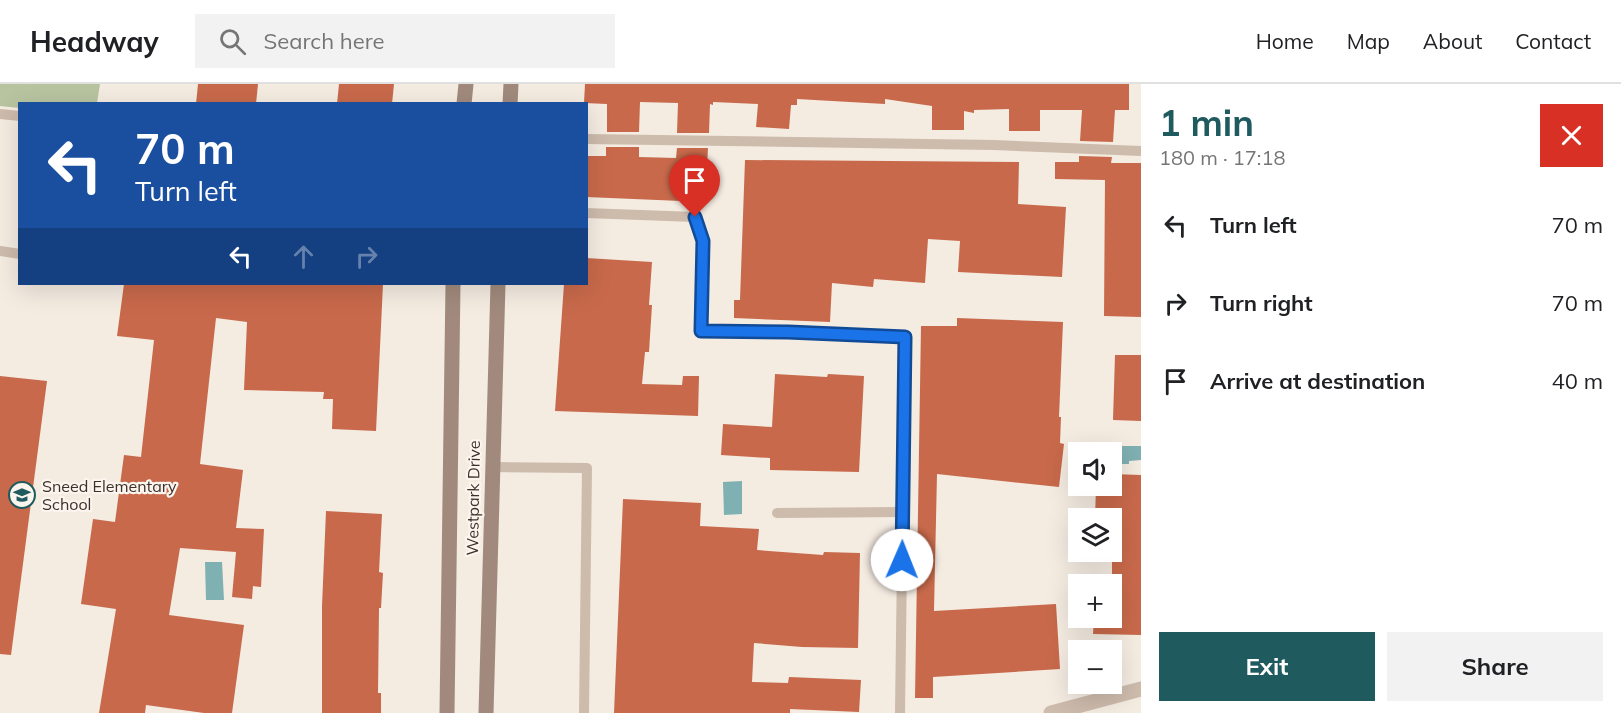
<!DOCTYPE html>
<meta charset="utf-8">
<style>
:root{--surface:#fff;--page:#f2f2f2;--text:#202124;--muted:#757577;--line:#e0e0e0;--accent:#1f5a5e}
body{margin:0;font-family:Mulish,sans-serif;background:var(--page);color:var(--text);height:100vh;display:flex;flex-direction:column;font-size:22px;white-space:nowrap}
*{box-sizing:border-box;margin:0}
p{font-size:20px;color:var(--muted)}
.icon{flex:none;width:33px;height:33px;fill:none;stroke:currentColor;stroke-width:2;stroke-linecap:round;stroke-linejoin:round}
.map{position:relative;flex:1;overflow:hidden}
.sheet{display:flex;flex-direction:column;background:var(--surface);width:480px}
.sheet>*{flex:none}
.guide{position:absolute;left:18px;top:18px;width:570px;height:183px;border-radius:0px;box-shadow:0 6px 24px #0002;background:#1a4fa0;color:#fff;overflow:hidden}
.fabs{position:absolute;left:1068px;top:358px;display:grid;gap:12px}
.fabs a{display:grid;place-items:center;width:54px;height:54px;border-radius:0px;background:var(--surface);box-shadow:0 6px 24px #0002;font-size:30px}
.pin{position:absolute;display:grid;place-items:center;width:51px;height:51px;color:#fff;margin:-62px -26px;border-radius:50% 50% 50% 0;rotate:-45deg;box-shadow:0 0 6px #0007}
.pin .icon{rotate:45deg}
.me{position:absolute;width:66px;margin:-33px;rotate:1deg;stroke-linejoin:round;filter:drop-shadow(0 0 4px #0008)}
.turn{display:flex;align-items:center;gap:21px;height:126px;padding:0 18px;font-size:27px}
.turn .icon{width:78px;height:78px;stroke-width:2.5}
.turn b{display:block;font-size:42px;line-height:51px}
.lanes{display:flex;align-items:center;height:57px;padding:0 18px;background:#0003;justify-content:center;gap:30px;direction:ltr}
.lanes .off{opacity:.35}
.round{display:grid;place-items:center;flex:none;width:63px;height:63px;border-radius:0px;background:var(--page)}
.head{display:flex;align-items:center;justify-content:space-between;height:102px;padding:0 18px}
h1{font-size:36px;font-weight:700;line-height:45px;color:var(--accent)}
.button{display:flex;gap:12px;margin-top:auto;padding:12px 18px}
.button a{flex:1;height:69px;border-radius:0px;background:var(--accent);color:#fff;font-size:24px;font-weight:700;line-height:69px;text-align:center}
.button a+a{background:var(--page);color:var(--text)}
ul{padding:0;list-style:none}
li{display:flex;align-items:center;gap:18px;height:78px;padding:0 18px}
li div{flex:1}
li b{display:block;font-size:22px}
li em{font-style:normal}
header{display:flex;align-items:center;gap:36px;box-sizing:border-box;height:84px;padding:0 30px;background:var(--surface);border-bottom:2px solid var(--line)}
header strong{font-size:28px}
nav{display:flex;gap:33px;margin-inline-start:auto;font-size:21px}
.search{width:420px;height:54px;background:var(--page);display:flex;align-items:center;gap:15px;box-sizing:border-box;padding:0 21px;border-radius:0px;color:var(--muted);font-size:22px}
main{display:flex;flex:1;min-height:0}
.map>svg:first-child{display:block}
.green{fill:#b8c4a0}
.water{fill:#7fb0b2}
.building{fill:#c8694b}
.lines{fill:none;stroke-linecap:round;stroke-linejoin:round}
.service{stroke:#cdbbac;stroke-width:10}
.minor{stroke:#cdbbac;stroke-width:15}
.secondary{stroke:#a18a7d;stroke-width:15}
.route-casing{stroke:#114b97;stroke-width:15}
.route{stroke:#1a73e8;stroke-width:10}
.labels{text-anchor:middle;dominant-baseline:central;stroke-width:4.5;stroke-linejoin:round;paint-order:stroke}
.poi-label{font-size:16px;fill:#3b302b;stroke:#fbf5ee;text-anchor:start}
.street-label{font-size:16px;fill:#3b302b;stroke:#fbf5ee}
</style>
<header>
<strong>Headway</strong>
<div class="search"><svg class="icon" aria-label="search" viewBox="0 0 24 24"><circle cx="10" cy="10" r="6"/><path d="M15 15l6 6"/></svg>Search here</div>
<nav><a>Home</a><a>Map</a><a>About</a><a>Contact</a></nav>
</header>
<main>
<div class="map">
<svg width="1141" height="629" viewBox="0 0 1141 629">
<rect width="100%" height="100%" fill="#f4ebe1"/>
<path class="green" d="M0,0H100L97,19L20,20L19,24L0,22Z"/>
<g class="water">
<path d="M1121,362H1141V376L1129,377V380H1120Z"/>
<path d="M742,397V430L724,431L723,398Z"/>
<path d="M205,478H222L224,516H206Z"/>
</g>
<g class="building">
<path d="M198,0H258L256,20H196Z"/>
<path d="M339,0H394L392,20H337Z"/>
<path d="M585,0H1129V26H1115L1113,58L1080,57L1082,26H1040V47H1009V25L974,26V29L964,27V46H932V22L885,15V20L797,15V21H791L789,45L756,43L758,20L713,18V21L710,20L709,49H677L678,19L640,18L639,48H607V20L584,19Z"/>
<path d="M606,63H639V73L676,74L677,64H708L705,118L586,113V72H606Z"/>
<path d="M1079,72L1112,73L1111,79H1141V233L1104,232L1105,96L1055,95V78H1079Z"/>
<path d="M745,76L1019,78L1018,120L1066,123L1062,193L958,188L960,157L928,155L925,199L874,195L873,203L832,199L830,238L734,234V216H740Z"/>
<path d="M586,174L652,178L649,221H652L649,268H645L642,300L682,301L683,292H699L698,332L555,327L564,200H586Z"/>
<path d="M124,200H383L376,347L332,345L333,315H323L324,308L244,306L247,238L216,234L200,380L243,386L236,444L264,445L261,503L253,502L252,515L232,513L236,468L180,464L169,531L244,541L232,629H204L146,621L145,629H99L116,525L81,520L93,435L115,438L124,371L141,373L154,256L117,252Z"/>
<path d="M957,234L1063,238L1059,333H1061L1060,359L1064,360L1059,403L937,390L934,527L1056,520L1060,585L933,593V614H915L921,242H957Z"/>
<path d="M1115,271H1141V337L1113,336Z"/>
<path d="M775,290L827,293L828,290L864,292L859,388L770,386V374L721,371L723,340L772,343Z"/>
<path d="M0,292L47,297L11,571L0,570Z"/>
<path d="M1112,390L1141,391V551L1093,550L1094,534H1112V435H1095L1096,402H1112Z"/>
<path d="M623,415L701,419L700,442L759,445L757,466L823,471L824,468L860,469L858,564L802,563L754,559L752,598L788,599L789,593L861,596L859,628L790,625V629H614Z"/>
<path d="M326,427L382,430L379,488L383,489L381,524H379L378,609H381V629H322V522Z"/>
</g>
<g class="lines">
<g class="service">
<path d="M0,30L20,32"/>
<path d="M586,55L994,61L1141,67"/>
<path d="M586,129L695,133L703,157L701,247L788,248L905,253L900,629"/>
<path d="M0,167L20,170"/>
<path d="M492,383L587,384L584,629"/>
<path d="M777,429L903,428"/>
</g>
<path class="minor" d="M1051,629L1141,605"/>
<g class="secondary">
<path d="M464,20L466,0"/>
<path d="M510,20L511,0"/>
<path d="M447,629L453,200"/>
<path d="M486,629L498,200"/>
</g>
</g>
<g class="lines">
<defs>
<path id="route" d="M695,133L703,157L701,247L788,248L905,253L902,476"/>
</defs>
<use href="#route" class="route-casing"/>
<use href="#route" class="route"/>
</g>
<defs>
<symbol id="school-ring" viewBox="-11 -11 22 22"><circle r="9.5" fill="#fbf5ee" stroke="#1f5a5e" stroke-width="1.5"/><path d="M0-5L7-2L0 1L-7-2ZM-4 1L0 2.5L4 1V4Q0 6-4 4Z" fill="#1f5a5e"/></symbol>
</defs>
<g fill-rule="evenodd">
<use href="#school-ring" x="7" y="396" width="30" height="30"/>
</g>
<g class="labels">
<g class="poi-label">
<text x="42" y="402">Sneed Elementary<tspan x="42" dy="18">School</tspan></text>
</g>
<g class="street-label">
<text transform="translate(473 414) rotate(-89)">Westpark Drive</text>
</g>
</g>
</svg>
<div class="fabs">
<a><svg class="icon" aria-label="sound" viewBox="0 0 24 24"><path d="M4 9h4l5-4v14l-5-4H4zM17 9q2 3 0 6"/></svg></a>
<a><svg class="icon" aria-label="layers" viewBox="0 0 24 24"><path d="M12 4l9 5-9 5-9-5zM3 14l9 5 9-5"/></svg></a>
<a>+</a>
<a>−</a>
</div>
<div class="pin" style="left:695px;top:133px;background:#d93025"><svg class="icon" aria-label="arrive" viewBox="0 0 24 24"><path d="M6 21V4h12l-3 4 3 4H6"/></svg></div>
<svg class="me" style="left:902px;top:476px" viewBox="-20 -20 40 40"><circle r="19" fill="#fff"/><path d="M0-13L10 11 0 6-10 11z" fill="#1a73e8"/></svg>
<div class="guide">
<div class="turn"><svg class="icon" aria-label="left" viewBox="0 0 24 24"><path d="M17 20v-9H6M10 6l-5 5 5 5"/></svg><div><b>70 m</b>Turn left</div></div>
<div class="lanes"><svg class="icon" aria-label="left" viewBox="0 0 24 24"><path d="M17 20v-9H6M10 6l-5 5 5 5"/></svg><svg class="icon off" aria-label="ahead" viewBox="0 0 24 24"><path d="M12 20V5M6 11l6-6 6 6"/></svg><svg class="icon off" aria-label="right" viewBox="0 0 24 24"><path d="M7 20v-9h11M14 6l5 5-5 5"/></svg></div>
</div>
</div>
<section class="sheet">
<div class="head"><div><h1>1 min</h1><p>180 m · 17:18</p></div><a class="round" style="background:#d93025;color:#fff"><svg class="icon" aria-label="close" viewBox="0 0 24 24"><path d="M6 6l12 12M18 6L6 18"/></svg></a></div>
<ul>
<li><svg class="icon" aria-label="left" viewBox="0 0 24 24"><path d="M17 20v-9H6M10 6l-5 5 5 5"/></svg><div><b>Turn left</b></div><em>70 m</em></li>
<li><svg class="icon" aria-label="right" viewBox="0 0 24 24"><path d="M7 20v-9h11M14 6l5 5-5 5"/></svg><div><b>Turn right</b></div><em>70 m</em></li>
<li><svg class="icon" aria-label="arrive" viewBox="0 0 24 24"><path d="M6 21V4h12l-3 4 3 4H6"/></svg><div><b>Arrive at destination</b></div><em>40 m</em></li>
</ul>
<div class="button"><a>Exit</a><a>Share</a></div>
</section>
</main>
